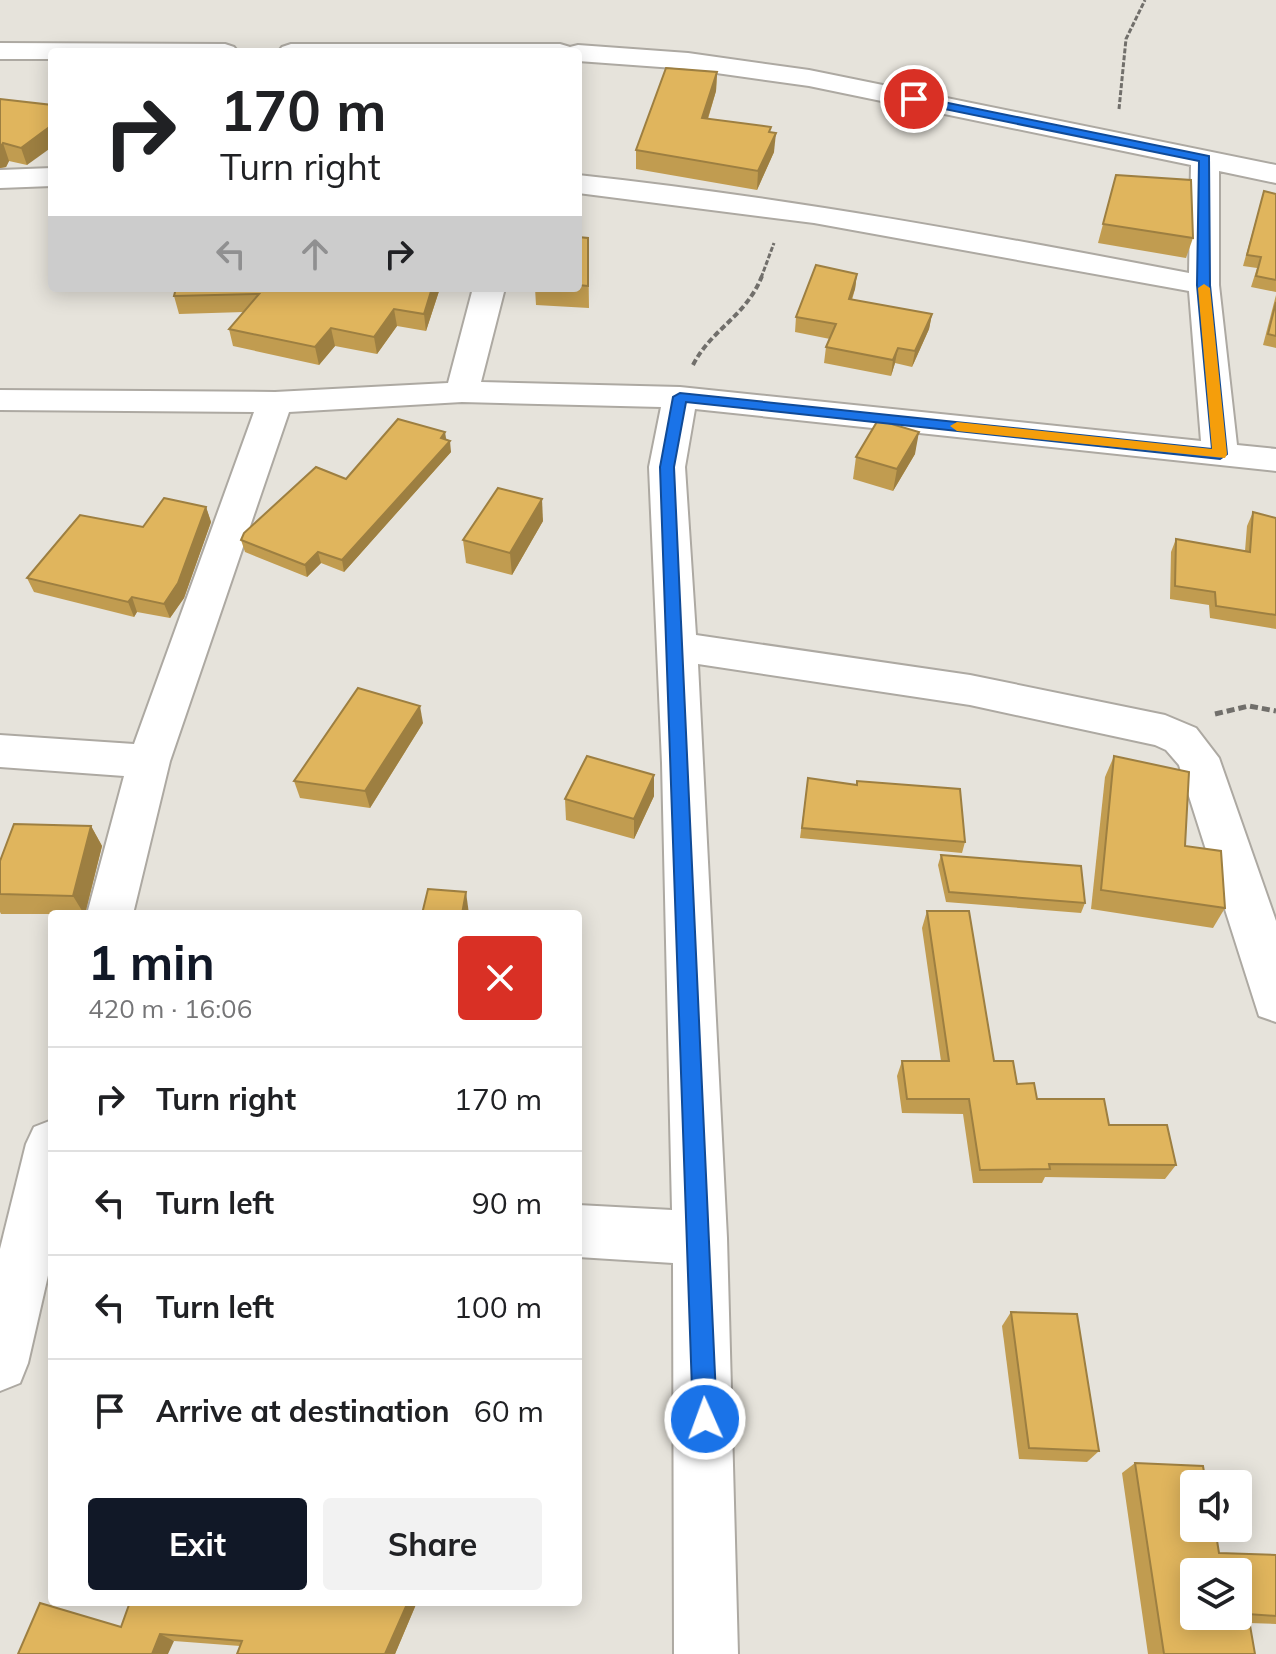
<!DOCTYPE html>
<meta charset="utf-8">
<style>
:root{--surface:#fff;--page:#f2f2f2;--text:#202124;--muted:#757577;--line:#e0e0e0;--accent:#111827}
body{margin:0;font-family:Mulish,sans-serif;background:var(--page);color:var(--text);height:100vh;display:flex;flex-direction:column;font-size:30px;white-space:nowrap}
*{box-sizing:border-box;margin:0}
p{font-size:26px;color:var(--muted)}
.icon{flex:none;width:44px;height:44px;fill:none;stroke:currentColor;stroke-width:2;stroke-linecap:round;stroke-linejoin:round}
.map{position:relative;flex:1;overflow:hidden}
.sheet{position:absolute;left:48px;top:910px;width:534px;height:696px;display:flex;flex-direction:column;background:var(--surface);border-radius:8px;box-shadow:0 4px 20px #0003}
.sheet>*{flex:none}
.hud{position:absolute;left:48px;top:48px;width:534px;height:244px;border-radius:8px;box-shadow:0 4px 20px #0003;background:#fff;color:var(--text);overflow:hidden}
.fabs{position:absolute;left:1180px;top:1470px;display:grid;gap:16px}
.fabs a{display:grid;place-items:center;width:72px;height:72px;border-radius:8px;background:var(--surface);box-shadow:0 4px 20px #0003;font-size:40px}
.pin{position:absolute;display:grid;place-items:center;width:68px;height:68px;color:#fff;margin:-34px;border:4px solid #fff;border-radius:50%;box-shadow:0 2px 8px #0007}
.me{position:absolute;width:88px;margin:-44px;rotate:358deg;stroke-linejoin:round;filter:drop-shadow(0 0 6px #0008)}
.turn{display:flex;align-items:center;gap:28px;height:168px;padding:0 40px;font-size:36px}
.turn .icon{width:104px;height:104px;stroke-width:2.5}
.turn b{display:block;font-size:56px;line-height:68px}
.lanes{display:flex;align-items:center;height:76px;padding:0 40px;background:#0003;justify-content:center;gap:40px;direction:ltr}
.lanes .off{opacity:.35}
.round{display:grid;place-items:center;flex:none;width:84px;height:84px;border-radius:8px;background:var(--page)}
.overview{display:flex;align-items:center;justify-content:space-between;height:136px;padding:0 40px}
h1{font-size:48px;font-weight:700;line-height:60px;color:var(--accent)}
.action{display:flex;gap:16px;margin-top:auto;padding:16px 40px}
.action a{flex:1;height:92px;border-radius:8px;background:var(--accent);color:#fff;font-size:32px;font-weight:700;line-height:92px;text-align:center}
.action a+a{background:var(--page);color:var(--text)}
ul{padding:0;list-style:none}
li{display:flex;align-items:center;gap:24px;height:104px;padding:0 40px;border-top:2px solid var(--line)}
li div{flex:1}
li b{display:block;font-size:30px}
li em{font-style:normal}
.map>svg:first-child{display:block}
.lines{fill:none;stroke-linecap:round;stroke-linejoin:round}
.minor-casing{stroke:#ada9a2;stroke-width:4}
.path-far2{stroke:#716f6b;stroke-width:3;stroke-dasharray:5 2;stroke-linecap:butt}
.path-far1{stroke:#716f6b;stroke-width:4;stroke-dasharray:6 3;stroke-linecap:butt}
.path{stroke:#716f6b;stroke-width:5;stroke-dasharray:8 4;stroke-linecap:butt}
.minor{fill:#fff;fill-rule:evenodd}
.wall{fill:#c19c50}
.shaded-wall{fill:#9d7f41}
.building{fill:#e0b55d;stroke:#9d7f41;stroke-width:2;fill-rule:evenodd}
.route{fill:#1a73e8;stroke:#114b97;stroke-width:2}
.slow{fill:#f59e0b}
</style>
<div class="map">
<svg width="1276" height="1654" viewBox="0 0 1276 1654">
<rect width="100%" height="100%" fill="#e6e3db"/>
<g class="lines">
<defs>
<g id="minor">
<path d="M0,43L225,44L234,47L238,52H52V59H0Z"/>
<path d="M291,44H560L570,47L578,45L688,53L809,70L1276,165V183L1219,171V285L1237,445L1276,449V471L695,409L685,467L696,635L970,675L1165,715L1196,728L1219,758L1276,921V1022L1259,1016L1179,765L1166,750L1155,745L970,705L698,664L727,1238L738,1654H674L673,1263L578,1257V1205L672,1210L662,763L649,467L661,407L462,402L289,412L170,761L133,914H87L124,776L0,767V735L134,744L254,412L0,410V390L275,392L448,383L473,288H505L481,382L680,387L1201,441L1189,291L814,223L578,193V175C783,197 986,234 1189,273L1191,165L809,86L688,69L578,61V52H278L282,47Z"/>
<path d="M52,168V186L0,188V170Z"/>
<path d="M52,1120V1258L28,1363L20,1383L0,1391V1249L26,1144L34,1127Z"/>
</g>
</defs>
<use href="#minor" class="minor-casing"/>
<g class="path-far2">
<path d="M1119,109L1126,39L1145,0"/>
<path d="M761,278L774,243"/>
</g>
<path class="path-far1" d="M693,365C712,328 745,318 762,276"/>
<path class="path" d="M1215,714L1249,706L1276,711"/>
<use href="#minor" class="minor"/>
</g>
<g class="wall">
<path d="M717,72L716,91L708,119L770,132L774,152L757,190L636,169V150Z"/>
<path d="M0,99L52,105L27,165L9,161L6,167L0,168Z"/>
<path d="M1116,175L1193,238L1186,258L1098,243Z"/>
<path d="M1264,191L1276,194V292L1251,287L1257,268L1243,266Z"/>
<path d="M578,237L588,238L589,308L536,305L535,288H578Z"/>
<path d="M857,274L855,289L852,300L932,314L929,329L912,367L895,363L891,376L824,363L826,347L830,339L795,332L796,317Z"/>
<path d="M440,288L426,331L397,326L377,354L335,346L319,365L233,346L229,329L244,312L179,314L174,296Z"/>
<path d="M1276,295V348L1263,345Z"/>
<path d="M446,440L451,452L344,572L321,563L307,577L245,552L241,540L346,479Z"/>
<path d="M915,454L893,491L853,479L856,457Z"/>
<path d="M206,507L211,522L184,598L170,618L137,612L134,617L34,592L27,578L143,527Z"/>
<path d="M1253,512L1276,518V629L1210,618L1209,605L1170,599L1171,552L1176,539L1245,551L1247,526Z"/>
<path d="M543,521L512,575L466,563L463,540Z"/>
<path d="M423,723L370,808L300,798L294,781Z"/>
<path d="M1114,756L1185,846L1225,908L1213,928L1091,909L1105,777Z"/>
<path d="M654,775V796L634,839L566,820L565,799Z"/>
<path d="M808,778L857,785L965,842L962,853L800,838Z"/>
<path d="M91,826L102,846L85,914H1L0,912V861Z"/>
<path d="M941,855L1085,903L1081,913L946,902L938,865Z"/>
<path d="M927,911L994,1061L1017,1084L1037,1099L1109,1125L1176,1165L1165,1179L1045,1177L1042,1183H973L963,1114L902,1113L897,1076L902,1061H941L922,928Z"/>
<path d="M1011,1312L1099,1451L1087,1462L1019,1459L1002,1326Z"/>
<path d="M1135,1463L1219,1553L1276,1555V1624L1249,1623L1255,1654H1148L1122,1473Z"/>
<path d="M130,1602H417L395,1654H237L240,1646L174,1641L121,1627Z"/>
</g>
<g class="shaded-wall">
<path d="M717,72L716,91L702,137V118Z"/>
<path d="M52,125V147L27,165L21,148Z"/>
<path d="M776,133L774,152L757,190L758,171Z"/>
<path d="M3,143L9,161L6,167L0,168V148Z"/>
<path d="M857,274L855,289L846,314L849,299Z"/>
<path d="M432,288H440L426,331L424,314Z"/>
<path d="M394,309L397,326L377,354L374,337Z"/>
<path d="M932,314L929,329L912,367L915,351Z"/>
<path d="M331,328L335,346L319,365L315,347Z"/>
<path d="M898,348L895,363L891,376L893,360Z"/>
<path d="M445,432L447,444L450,441L451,452L344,572L342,560Z"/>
<path d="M919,432L915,454L893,491L897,469Z"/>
<path d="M542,499L543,521L512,575L510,553Z"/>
<path d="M206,507L211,522L184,598L170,618L164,604Z"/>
<path d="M318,552L321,563L307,577L305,565Z"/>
<path d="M132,597L137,612L134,617L128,602Z"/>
<path d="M420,706L423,723L370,808L365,791Z"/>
<path d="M654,775V796L634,839V819Z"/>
<path d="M91,826L102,846L85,914H84L73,896Z"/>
<path d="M466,892L469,914H462Z"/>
<path d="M408,1602H417L395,1654H385Z"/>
<path d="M160,1634L174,1641L168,1654H152Z"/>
</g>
<g class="building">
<path d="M666,68L717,72L702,118L771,127L769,132L776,133L758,171L636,150Z"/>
<path d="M0,99L52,105V125L21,148L3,143L0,148Z"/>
<path d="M1116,175L1191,180L1193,238L1103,224Z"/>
<path d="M1264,191L1276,194V280L1256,276L1261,257L1247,255Z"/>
<path d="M578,237L588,238V286L578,285Z"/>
<path d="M816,265L857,274L849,299L932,314L915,351L898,348L893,360L826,347L836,324L796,317Z"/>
<path d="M176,288H432L424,314L394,309L374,337L331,328L315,347L229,329L259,294L174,296Z"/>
<path d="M1276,302V336L1268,334Z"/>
<path d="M398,419L445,432L441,438L450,441L342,560L318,552L305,565L241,540L244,533L316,467L346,479Z"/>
<path d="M878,420L919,432L897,469L856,457Z"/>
<path d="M498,488L542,499L510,553L463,540Z"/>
<path d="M164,498L206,507L178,583L164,604L132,597L128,602L27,578L80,515L143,527Z"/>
<path d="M1253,512L1276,518V615L1216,606L1215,592L1175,586L1176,539L1250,552Z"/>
<path d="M358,688L420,706L365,791L294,781Z"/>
<path d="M587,756L654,775L634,819L565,799Z"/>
<path d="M1114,756L1189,772L1185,846L1221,851L1225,908L1101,890Z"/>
<path d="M808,778L857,785V781L960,789L965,842L802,828Z"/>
<path d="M14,824L91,826L73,896L0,894V861Z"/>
<path d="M941,855L1081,866L1085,903L949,892Z"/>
<path d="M428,889L466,892L462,914H422Z"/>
<path d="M927,911H969L994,1061H1013L1017,1084L1034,1083L1037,1099H1104L1109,1125H1167L1176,1165L1049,1164L1050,1169L980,1170L969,1099H907L902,1061H949Z"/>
<path d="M1011,1312L1077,1314L1099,1451L1029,1448Z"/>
<path d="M1135,1463L1203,1466L1206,1484H1194V1528H1215L1219,1553L1276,1555V1616L1248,1614L1255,1654H1164ZM1194,1572H1238V1616H1194Z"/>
<path d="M130,1602H408L385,1654H237L242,1641L160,1634L152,1654H18L40,1603L121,1627Z"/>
</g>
<path class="route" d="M914,96L1209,156L1210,285L1227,454L1220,459L686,402L674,467L717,1419L714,1428L705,1431L696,1428L693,1419L660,467L673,397L680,393L1212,449L1197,285L1199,161L910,102L909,99Z"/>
<path class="slow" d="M1204,284L1210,288L1227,454L1225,458L957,431L950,426L957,422L1212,449L1198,288Z"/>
</svg>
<div class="fabs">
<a><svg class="icon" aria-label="sound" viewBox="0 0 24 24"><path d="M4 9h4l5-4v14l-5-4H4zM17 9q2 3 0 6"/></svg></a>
<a><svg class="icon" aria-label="layers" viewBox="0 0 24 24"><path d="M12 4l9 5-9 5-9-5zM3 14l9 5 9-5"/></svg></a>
</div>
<div class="pin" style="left:914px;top:99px;background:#d93025"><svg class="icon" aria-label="arrive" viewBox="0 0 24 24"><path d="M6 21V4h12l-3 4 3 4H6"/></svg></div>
<svg class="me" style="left:705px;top:1419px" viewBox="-20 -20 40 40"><circle r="17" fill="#1a73e8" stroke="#fff" stroke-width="3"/><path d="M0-11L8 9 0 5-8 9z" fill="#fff"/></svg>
<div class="hud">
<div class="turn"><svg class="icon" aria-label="right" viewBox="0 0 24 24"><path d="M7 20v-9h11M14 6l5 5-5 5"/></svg><div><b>170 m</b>Turn right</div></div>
<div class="lanes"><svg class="icon off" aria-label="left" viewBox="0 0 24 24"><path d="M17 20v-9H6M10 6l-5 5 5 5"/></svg><svg class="icon off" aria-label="ahead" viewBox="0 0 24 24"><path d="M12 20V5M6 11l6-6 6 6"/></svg><svg class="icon" aria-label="right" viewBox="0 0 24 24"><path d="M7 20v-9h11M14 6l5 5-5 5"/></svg></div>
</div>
<section class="sheet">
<div class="overview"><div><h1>1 min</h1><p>420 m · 16:06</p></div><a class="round" style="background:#d93025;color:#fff"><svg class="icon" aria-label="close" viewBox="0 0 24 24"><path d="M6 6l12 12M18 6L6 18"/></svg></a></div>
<ul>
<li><svg class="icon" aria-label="right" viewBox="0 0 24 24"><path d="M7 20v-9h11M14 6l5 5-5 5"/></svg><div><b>Turn right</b></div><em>170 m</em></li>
<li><svg class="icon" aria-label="left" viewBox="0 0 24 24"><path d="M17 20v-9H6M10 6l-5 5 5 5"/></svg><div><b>Turn left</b></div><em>90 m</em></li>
<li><svg class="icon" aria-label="left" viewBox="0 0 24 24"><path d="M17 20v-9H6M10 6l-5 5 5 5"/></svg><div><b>Turn left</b></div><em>100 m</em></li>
<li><svg class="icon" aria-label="arrive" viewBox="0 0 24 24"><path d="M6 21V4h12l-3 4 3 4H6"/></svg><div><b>Arrive at destination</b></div><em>60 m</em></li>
</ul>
<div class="action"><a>Exit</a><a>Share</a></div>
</section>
</div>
